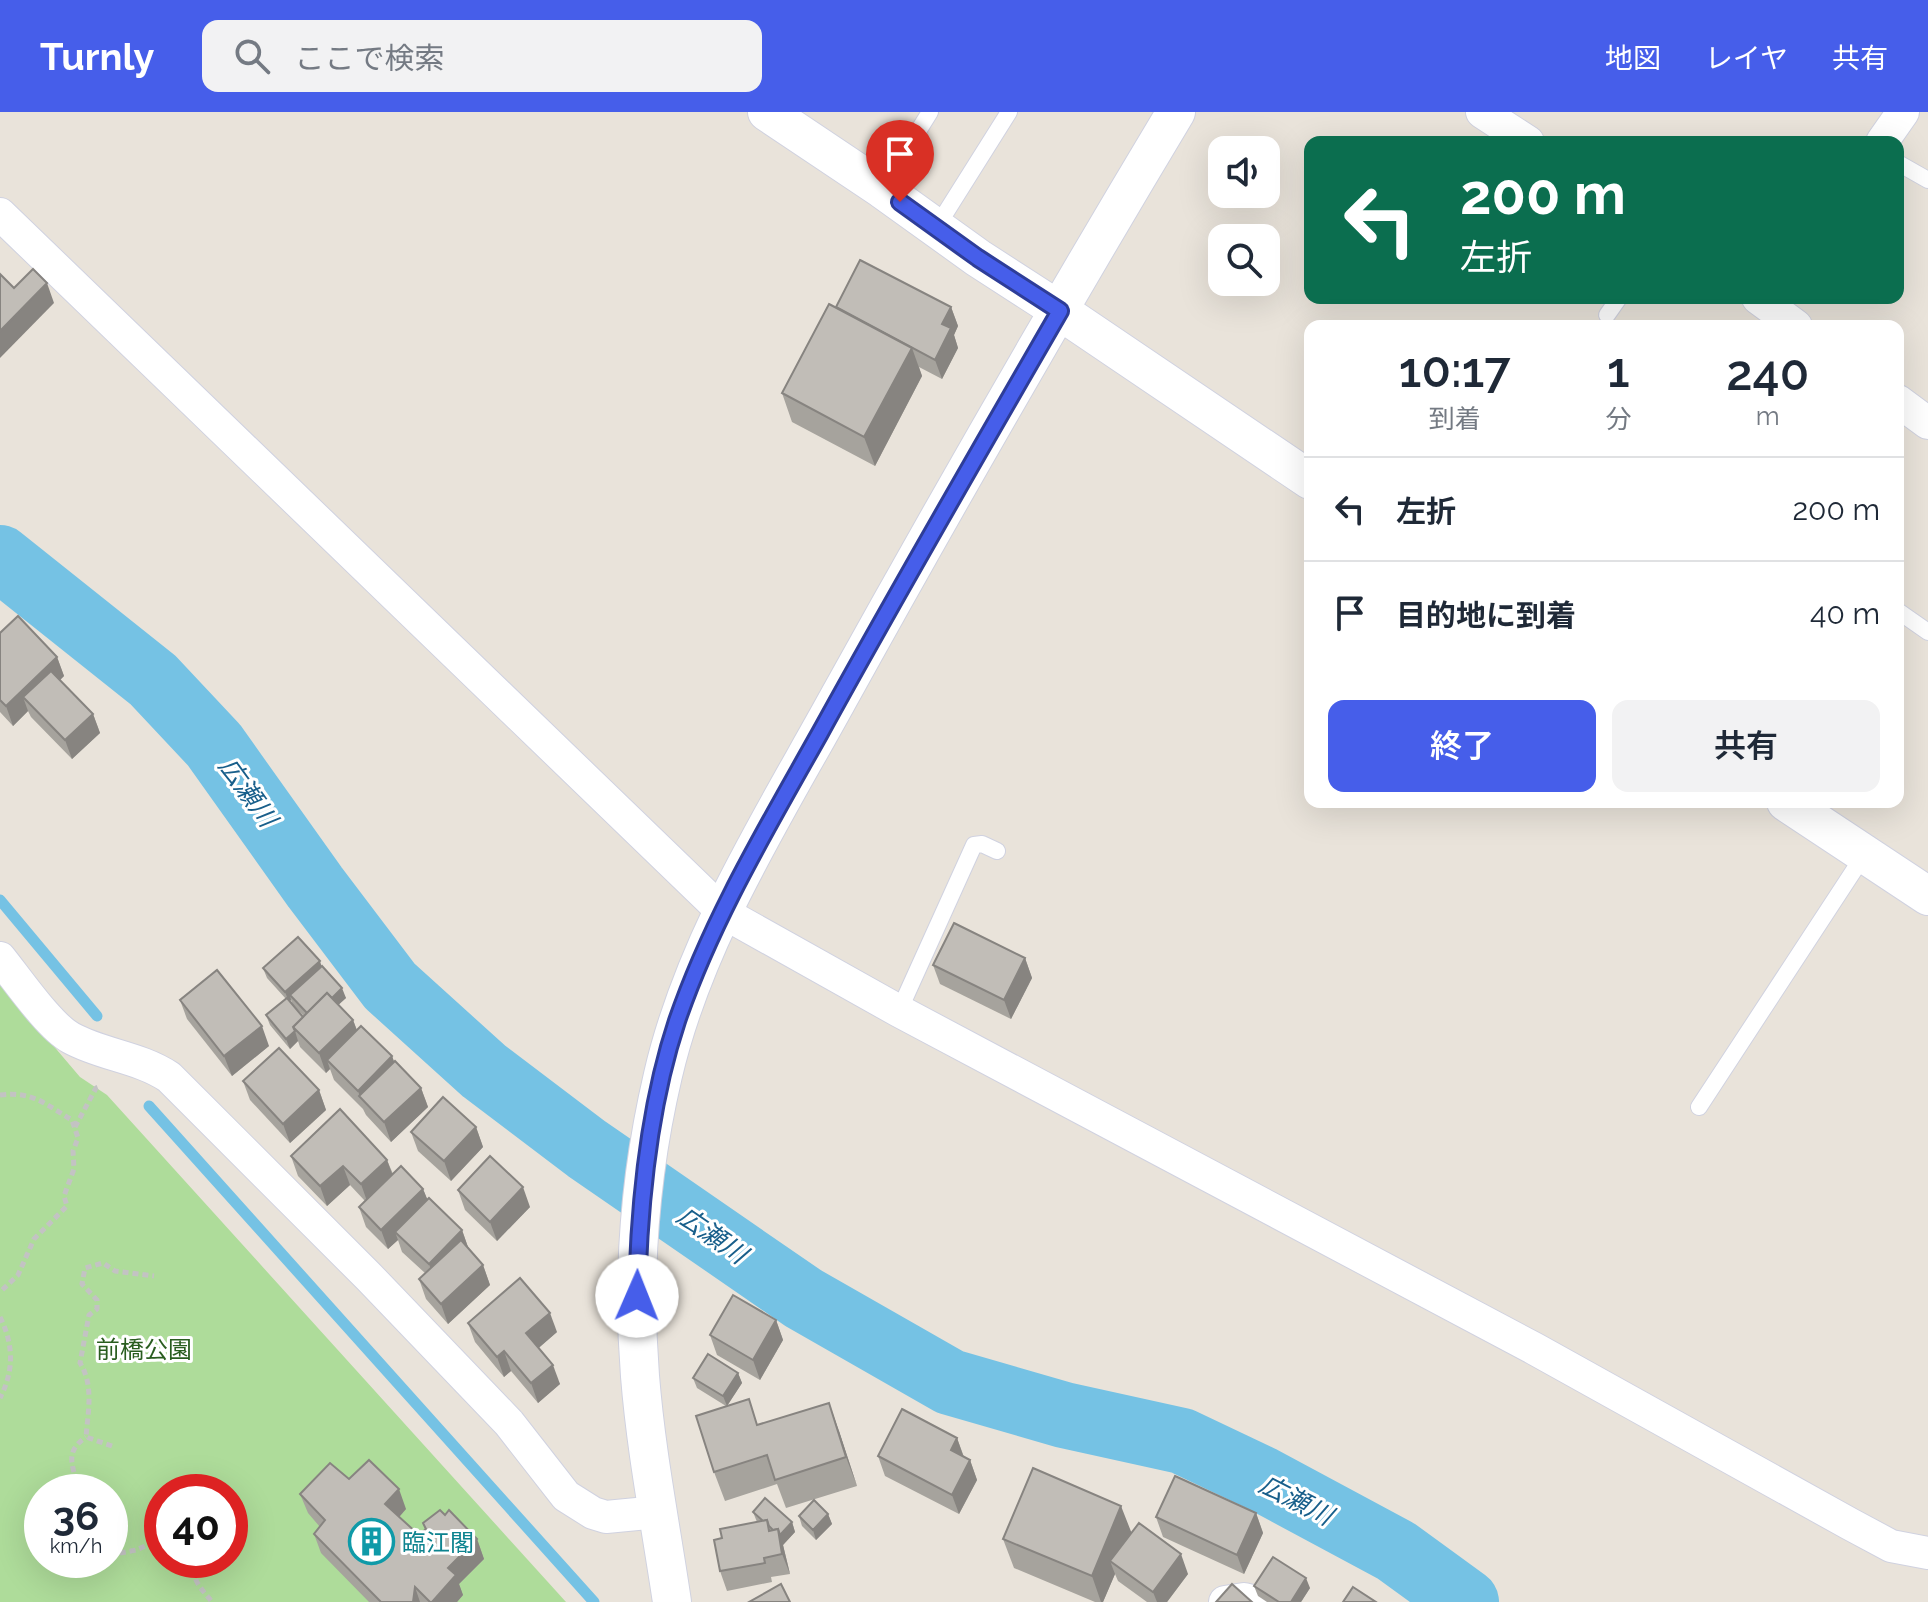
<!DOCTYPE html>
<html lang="ja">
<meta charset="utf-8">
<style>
:root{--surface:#fff;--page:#f2f2f3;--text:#1f2937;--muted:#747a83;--line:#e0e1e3;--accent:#465eea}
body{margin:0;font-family:Raleway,"Noto Sans JP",sans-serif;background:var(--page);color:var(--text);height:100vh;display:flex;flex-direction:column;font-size:30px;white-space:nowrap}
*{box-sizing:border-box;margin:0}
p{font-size:26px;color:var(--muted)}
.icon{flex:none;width:44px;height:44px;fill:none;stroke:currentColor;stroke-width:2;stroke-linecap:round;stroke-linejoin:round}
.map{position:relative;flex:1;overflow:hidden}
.details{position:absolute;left:1304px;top:208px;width:600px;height:488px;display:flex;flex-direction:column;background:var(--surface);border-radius:16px;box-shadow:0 8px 32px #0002}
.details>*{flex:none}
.guide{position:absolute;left:1304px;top:24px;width:600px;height:168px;border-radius:16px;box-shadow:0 8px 32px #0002;background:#0b6e4f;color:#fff;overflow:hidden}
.fabs{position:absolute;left:1208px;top:24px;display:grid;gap:16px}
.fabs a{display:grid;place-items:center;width:72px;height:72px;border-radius:16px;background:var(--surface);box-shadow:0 8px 32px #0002;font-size:40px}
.speed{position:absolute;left:24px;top:1362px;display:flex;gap:16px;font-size:40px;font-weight:700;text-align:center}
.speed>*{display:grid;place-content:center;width:104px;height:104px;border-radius:50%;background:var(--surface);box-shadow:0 8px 32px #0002;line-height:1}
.speed small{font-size:20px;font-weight:400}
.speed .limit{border:12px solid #d22;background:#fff;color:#111}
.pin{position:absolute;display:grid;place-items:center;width:68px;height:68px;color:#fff;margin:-82px -34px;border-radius:50% 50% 50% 0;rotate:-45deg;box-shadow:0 0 8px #0007}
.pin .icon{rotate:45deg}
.me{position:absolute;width:88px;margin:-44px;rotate:1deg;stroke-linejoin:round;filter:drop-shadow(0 0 6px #0008)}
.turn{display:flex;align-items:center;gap:28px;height:168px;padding:0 24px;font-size:36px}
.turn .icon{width:104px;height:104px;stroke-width:2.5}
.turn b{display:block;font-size:56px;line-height:68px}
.eta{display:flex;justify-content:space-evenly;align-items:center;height:136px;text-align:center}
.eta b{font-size:48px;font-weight:600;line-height:56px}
.button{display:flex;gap:16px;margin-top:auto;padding:16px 24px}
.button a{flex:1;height:92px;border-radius:16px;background:var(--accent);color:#fff;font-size:32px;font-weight:600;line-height:92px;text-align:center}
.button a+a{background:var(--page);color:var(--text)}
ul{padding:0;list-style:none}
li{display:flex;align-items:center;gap:24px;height:104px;padding:0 24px;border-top:2px solid var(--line)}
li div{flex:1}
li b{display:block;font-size:30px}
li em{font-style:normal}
header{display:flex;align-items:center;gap:48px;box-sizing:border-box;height:112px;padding:0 40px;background:var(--accent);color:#fff}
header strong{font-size:38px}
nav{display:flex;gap:44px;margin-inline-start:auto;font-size:28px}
.search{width:560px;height:72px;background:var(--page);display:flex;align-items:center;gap:20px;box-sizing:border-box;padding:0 28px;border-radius:16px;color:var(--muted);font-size:30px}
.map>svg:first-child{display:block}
.green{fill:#aedc9a;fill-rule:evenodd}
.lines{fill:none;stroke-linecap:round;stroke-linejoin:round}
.stream{stroke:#75c2e4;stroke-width:11}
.river{stroke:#75c2e4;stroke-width:66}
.service-casing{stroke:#d0d2e0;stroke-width:18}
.minor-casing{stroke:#d0d2e0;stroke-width:34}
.tertiary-casing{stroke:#d0d2e0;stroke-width:40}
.path{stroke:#c3c3c3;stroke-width:5;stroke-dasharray:6 4;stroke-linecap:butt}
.service{stroke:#fff;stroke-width:16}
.minor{stroke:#fff;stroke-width:32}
.tertiary{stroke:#fff;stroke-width:38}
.wall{fill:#a6a39d;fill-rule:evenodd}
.shaded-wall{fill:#878480}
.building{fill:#c1bdb7;stroke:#878480;stroke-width:2}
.route-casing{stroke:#2e3d98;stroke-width:20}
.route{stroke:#465eea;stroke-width:14}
.labels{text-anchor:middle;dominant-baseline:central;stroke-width:6;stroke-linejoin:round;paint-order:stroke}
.park-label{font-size:24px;fill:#295d1f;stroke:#fff}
.culture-label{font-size:24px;fill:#0d838f;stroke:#fff;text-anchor:start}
.water-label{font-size:26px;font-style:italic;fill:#185f8b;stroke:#fff}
</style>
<header>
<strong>Turnly</strong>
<div class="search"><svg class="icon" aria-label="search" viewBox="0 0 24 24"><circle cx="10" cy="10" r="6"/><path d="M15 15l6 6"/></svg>ここで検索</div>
<nav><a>地図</a><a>レイヤ</a><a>共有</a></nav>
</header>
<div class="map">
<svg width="1928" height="1490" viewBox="0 0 1928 1490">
<rect width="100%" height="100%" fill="#e9e3da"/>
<path class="green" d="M0,871L80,965L107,983L566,1490H0ZM42,1380H110V1448H42ZM162,1380H230V1448H162Z"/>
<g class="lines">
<g class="stream">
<path d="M0,788L97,904"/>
<path d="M149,994L594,1490"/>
</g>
<path class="river" d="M0,446L153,568L214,633L315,775L390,874L484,959L587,1037L803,1186L950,1270L1064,1303L1182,1329L1262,1367L1396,1439L1466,1490"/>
<defs>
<g id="service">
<path d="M1898,51L1928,68"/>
<path d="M882,77L930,0"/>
<path d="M936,116L1009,0"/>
<path d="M1607,203L1619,186"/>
<path d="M1898,499L1928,520"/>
<path d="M899,899L974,733L982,732L997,739"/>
<path d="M1699,995L1864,743"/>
</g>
<g id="minor">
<path d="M1482,0L1528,30"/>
<path d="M1882,30L1903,0"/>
<path d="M0,102L724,801L899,899L1535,1237L1850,1412L1891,1434L1928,1441"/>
<path d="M1758,186L1796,214"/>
<path d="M1898,289L1928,311"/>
<path d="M0,846C17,867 49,914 71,926C102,943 139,945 169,965L369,1165L509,1311L566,1384L593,1401L606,1405L658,1400"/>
<path d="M1225,1490L1244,1487L1256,1490"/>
</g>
<g id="tertiary">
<path d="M767,0L882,77L978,146L1060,199L1310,368"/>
<path d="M1786,690L1928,784"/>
<path d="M672,1490C661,1415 646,1340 640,1264C632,1164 640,1061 663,963C694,829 772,707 838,587C947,390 1060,193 1176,0"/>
</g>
</defs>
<use href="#service" class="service-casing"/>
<use href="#minor" class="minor-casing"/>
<use href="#tertiary" class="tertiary-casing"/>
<g class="path">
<path d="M0,983C33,979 45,992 72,1008L78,1026L73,1039L74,1057L64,1084L67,1094L34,1127L18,1163L0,1180"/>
<path d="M75,1015L96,976L101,974"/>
<path d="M0,1205C14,1233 14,1259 0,1286"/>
<path d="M112,1334L86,1325C88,1300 94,1273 80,1251L89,1203L97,1197V1188L82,1172L85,1156L103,1151L115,1159L154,1164"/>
<path d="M76,1380C78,1357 60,1343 86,1325"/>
<path d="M110,1443L136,1438L162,1427"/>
<path d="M196,1448C188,1465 202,1477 212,1490"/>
</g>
<use href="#service" class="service"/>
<use href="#minor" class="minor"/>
<use href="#tertiary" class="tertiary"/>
</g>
<g class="wall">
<path d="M836,195H951L958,214L954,223L958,236L942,267L919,255L922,264L875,354L792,310L782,281Z"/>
<path d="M0,521L57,545L64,564L60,568L93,602L100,621L72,647L31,605L28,599L13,614L0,600Z"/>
<path d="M1025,846L1032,866L1011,907L940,872L933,853Z"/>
<path d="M322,854L346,886L338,893L353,908L357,918L392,944L394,950L421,976L428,995L391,1030L366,1003L363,997L334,968L330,957L326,961L300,935L298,929L290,937L270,913L266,903L286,887L267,866L263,856ZM291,888L293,893L304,904L303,905L289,889Z"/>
<path d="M180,888L269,934L232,964L187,907Z"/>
<path d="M243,969L319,978L326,998L290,1031L250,988Z"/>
<path d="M476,1015L483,1035L451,1069L418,1039L411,1020Z"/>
<path d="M291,1044L387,1048L393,1062L423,1077L427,1087L462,1118L469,1138L483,1153L490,1173L448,1212L426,1187L419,1167L425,1161L402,1140L398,1128L388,1137L366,1115L359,1095L365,1089L350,1073L327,1094L298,1064Z"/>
<path d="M458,1078L530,1095L497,1129L465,1098Z"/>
<path d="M776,1208L783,1228L760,1268L717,1243L710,1223Z"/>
<path d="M468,1211L557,1220L538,1236L560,1272L538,1291L511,1259L504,1265L475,1230Z"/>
<path d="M738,1261L742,1271L727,1294L758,1313L839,1319L857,1374L786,1396L777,1372L725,1389L714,1360L726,1294L697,1276L693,1266Z"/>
<path d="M957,1326L964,1345L970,1348L977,1368L959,1402L885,1364L878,1344Z"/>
<path d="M349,1367L406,1397L399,1405L419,1423L425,1418L423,1411L445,1403L477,1427L484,1447L459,1472L463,1483L457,1490H369L321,1441L314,1422L320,1415L308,1401L300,1382Z"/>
<path d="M753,1400L792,1410L795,1420L783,1433L790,1462L771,1465L772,1470L727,1479L720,1459L722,1426L757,1410Z"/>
<path d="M1256,1401L1263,1421L1244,1462L1163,1425L1156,1405Z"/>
<path d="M828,1402L832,1412L816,1428L802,1414L799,1404Z"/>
<path d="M1131,1421L1188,1462L1167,1490H1147L1118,1469L1115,1462L1103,1490H1095L1014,1456L1003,1427Z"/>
<path d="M1254,1474L1310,1476L1301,1490H1267L1258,1484Z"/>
</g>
<g class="shaded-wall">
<path d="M47,171L54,191L0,246V219Z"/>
<path d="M951,195L958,214L954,223L958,236L942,267L935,248L942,212Z"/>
<path d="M912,236L922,264L875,354L864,325Z"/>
<path d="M57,545L64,564L33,595L23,585L28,599L13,614L6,594Z"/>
<path d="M93,602L100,621L72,647L65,628Z"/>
<path d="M1025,846L1032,866L1011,907L1004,888Z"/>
<path d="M320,849L323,859L290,883L291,888L289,890L285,880Z"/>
<path d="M342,876L346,886L314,915L311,905Z"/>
<path d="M353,908L360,927L327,948L330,957L326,961L319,941Z"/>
<path d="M262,914L269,934L232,964L224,944Z"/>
<path d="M295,919L298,929L290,937L286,927Z"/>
<path d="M392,944L399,963L360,985L358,979Z"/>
<path d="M421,976L428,995L391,1030L384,1010Z"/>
<path d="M319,978L326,998L290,1031L283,1012Z"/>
<path d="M476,1015L483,1035L451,1069L444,1049Z"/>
<path d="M387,1048L394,1067L368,1092L361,1072Z"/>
<path d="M343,1054L350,1073L327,1094L320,1074Z"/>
<path d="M523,1075L530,1095L497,1129L490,1110Z"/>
<path d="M423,1077L431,1096L395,1120L398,1128L388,1137L381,1118Z"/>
<path d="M462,1118L469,1138L436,1172L429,1152Z"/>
<path d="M483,1153L490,1173L448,1212L441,1192Z"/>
<path d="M550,1201L557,1220L533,1241L526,1221Z"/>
<path d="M776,1208L783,1228L760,1268L753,1248Z"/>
<path d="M504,1239L511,1259L504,1265L497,1245Z"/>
<path d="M553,1253L560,1272L538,1291L531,1271Z"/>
<path d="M738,1261L742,1271L727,1294L723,1284Z"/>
<path d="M829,1291L839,1319L857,1374L846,1345Z"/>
<path d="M957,1326L964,1346L951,1338Z"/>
<path d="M970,1348L977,1368L959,1402L952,1383Z"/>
<path d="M399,1377L406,1397L393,1412L385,1392Z"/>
<path d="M1121,1394L1132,1422L1110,1449L1115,1462L1103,1490H1101L1092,1464Z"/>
<path d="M1256,1401L1263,1421L1244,1462L1237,1443Z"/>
<path d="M828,1402L832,1412L816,1428L813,1418Z"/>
<path d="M792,1410L795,1420L783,1433L790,1462L782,1442L778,1417Z"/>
<path d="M477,1427L484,1447L459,1472L463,1483L457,1490H432L448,1456Z"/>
<path d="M1181,1442L1188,1462L1167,1490H1157L1153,1480Z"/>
<path d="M1306,1466L1310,1476L1301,1490H1291Z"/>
<path d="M415,1475L420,1490H413Z"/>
</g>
<g class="building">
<path d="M860,148L951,195L942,212L951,216L935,248L836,195Z"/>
<path d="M33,157L47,171L0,219V162L14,176Z"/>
<path d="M829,192L912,236L864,325L782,281Z"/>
<path d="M18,504L57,545L6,594L0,588V521Z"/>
<path d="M51,559L93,602L65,628L23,585Z"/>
<path d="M954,811L1025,846L1004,888L933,853Z"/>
<path d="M298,825L320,849L285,880L263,856Z"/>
<path d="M322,854L342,876L332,886L327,881L307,901L290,883Z"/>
<path d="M217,858L262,914L224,944L180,888Z"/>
<path d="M327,881L353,908L319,941L293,915Z"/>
<path d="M287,886L303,905L293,915L295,919L286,927L266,903Z"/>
<path d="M361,914L392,944L358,979L327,948Z"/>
<path d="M279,936L319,978L283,1012L243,969Z"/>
<path d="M395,949L421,976L384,1010L359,984Z"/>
<path d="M443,985L476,1015L444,1049L411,1020Z"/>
<path d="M340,997L387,1048L361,1072L343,1054L320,1074L291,1044Z"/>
<path d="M490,1044L523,1075L490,1110L458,1078Z"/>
<path d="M401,1054L423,1077L381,1118L359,1095Z"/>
<path d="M429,1086L462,1118L429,1152L395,1120Z"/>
<path d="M461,1128L483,1153L441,1192L419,1167Z"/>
<path d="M520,1166L550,1201L526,1221L553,1253L531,1271L504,1239L497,1245L468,1211Z"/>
<path d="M733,1183L776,1208L753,1248L710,1223Z"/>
<path d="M708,1242L738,1261L723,1284L693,1266Z"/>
<path d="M749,1287L757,1313L829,1291L846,1345L775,1368L767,1343L714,1360L696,1304Z"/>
<path d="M902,1297L957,1326L951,1338L970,1348L952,1383L878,1344Z"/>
<path d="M369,1348L399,1377L385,1392L419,1423L426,1417L423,1411L440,1398L445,1403L449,1398L477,1427L448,1456L456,1463L432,1490H430L415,1475L413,1490H381L314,1422L325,1408L300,1382L330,1351L349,1367Z"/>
<path d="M1033,1356L1121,1394L1092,1464L1003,1427Z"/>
<path d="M1175,1364L1256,1401L1237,1443L1156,1405Z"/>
<path d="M765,1386L792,1410L780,1423L778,1417L773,1418L769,1414L767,1408L763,1409L753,1400Z"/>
<path d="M814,1388L828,1402L813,1418L799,1404Z"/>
<path d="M767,1408L769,1419L778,1417L782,1442L764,1446L765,1451L720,1459L714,1428L722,1426L720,1417Z"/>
<path d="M1139,1411L1181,1442L1153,1480L1110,1449Z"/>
<path d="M1273,1445L1306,1466L1291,1490H1279L1254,1474Z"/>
<path d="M781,1472L790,1490H749Z"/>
<path d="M1232,1472L1252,1490H1216Z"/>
<path d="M1353,1475L1376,1490H1343Z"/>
</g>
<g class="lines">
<defs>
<path id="route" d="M637,1184C639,1093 648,996 677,909C712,807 768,714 820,621C898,479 979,339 1060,199L978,146L900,90"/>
</defs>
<use href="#route" class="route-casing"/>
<use href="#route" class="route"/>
</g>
<defs>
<symbol id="building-ring" viewBox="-11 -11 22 22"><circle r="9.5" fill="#fff" stroke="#0f9aa8" stroke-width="1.5"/><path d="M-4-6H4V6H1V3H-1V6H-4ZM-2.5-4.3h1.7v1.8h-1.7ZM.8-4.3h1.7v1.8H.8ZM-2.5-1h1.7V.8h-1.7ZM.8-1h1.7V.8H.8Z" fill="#0f9aa8"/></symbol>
</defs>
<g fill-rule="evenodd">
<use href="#building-ring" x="346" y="1404" width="51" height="51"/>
</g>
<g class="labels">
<g class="park-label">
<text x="144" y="1237">前橋公園</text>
</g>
<g class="culture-label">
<text x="402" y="1430">臨江閣</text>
</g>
<g class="water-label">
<text transform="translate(248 680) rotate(54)">広瀬川</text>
<text transform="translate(712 1123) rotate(35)">広瀬川</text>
<text transform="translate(1296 1388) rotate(27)">広瀬川</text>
</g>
</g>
</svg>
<div class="fabs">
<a><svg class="icon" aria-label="sound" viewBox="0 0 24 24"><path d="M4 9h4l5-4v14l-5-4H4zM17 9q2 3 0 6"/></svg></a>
<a><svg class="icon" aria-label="search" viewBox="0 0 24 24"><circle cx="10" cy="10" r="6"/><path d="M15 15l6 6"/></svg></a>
</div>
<div class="speed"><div>36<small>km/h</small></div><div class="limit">40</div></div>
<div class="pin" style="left:900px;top:90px;background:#d93025"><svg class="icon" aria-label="arrive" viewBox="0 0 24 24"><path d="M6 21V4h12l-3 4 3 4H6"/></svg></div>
<svg class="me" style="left:637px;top:1184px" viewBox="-20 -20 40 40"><circle r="19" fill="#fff"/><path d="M0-13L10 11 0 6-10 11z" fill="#465eea"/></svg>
<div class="guide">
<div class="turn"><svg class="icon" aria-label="left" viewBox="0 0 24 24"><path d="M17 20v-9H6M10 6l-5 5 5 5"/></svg><div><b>200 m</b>左折</div></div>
</div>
<section class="details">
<div class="eta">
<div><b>10:17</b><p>到着</p></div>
<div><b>1</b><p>分</p></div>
<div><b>240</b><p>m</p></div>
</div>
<ul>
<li><svg class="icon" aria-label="left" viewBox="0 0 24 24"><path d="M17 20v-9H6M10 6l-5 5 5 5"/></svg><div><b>左折</b></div><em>200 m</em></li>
<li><svg class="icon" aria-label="arrive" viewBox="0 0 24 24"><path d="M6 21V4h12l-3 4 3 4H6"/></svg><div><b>目的地に到着</b></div><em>40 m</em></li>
</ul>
<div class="button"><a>終了</a><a>共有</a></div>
</section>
</div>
